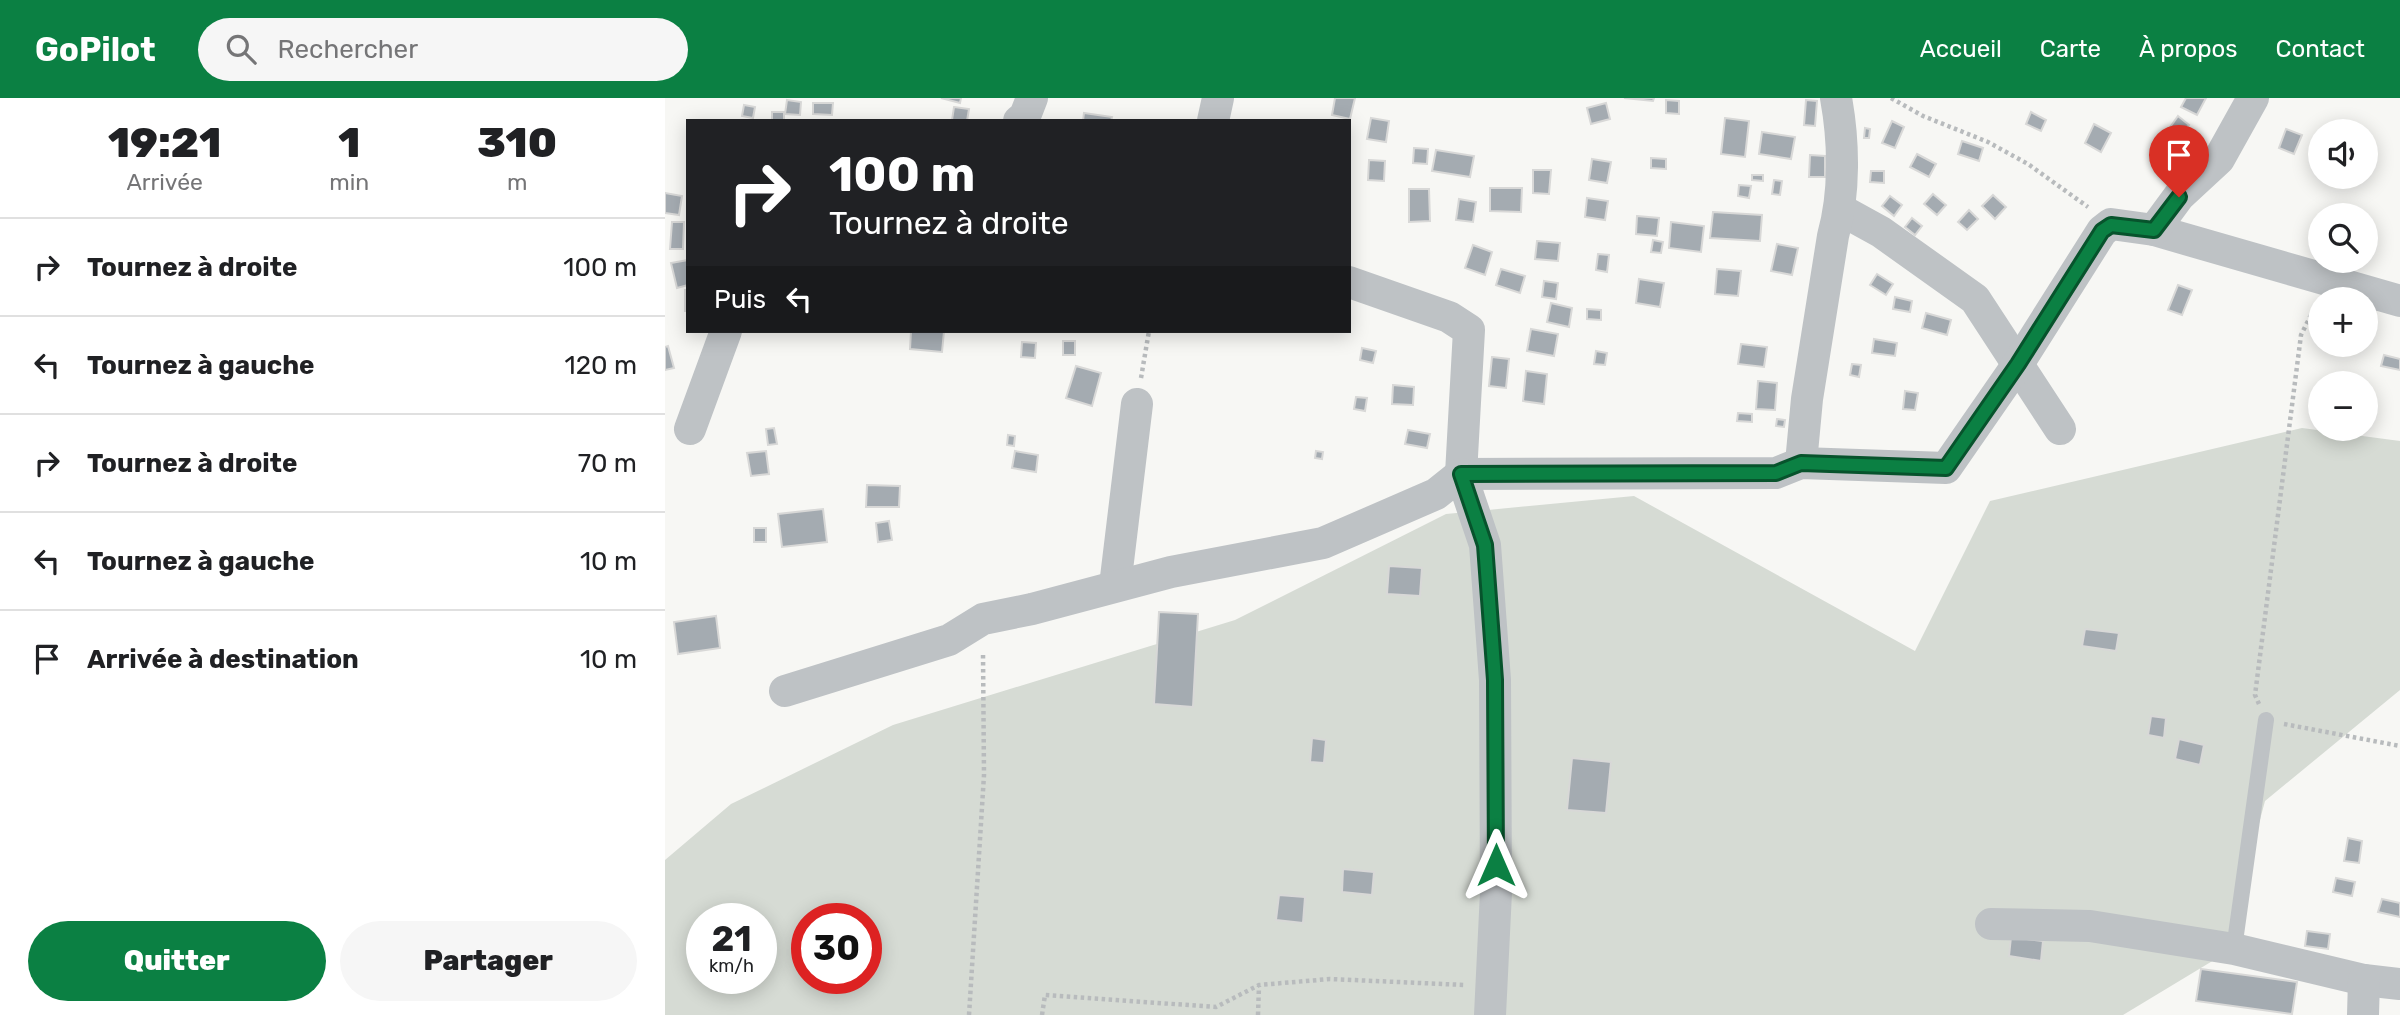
<!DOCTYPE html>
<html lang="fr">
<meta charset="utf-8">
<style>
:root{--surface:#fff;--page:#f6f6f6;--text:#202124;--muted:#757577;--line:#e0e0e0;--accent:#0b8043}
body{margin:0;font-family:Rubik,sans-serif;background:var(--page);color:var(--text);height:100vh;display:flex;flex-direction:column;font-size:26px;white-space:nowrap}
*{box-sizing:border-box;margin:0}
p{font-size:23px;color:var(--muted)}
.icon{flex:none;width:38px;height:38px;fill:none;stroke:currentColor;stroke-width:2;stroke-linecap:round;stroke-linejoin:round}
.map{position:relative;flex:1;overflow:hidden}
.panel{display:flex;flex-direction:column;background:var(--surface);width:665px}
.panel>*{flex:none}
.top-card{position:absolute;left:21px;top:21px;width:665px;height:214px;border-radius:0px;box-shadow:0 4px 18px #0003;background:#202124;color:#fff;overflow:hidden}
.controls{position:absolute;left:1643px;top:21px;display:grid;gap:14px}
.controls a{display:grid;place-items:center;width:70px;height:70px;border-radius:50%;background:var(--surface);box-shadow:0 4px 18px #0003;font-size:35px}
.speed{position:absolute;left:21px;top:805px;display:flex;gap:14px;font-size:35px;font-weight:700;text-align:center}
.speed>*{display:grid;place-content:center;width:91px;height:91px;border-radius:50%;background:var(--surface);box-shadow:0 4px 18px #0003;line-height:1}
.speed small{font-size:18px;font-weight:400}
.speed .limit{border:10px solid #d22;background:#fff;color:#111}
.pin{position:absolute;display:grid;place-items:center;width:60px;height:60px;color:#fff;margin:-72px -30px;border-radius:50% 50% 50% 0;rotate:-45deg;box-shadow:0 0 7px #0007}
.pin .icon{rotate:45deg}
.me{position:absolute;width:77px;margin:-38px;rotate:0deg;stroke-linejoin:round;filter:drop-shadow(0 0 5px #0008)}
.turn{display:flex;align-items:center;gap:24px;height:147px;padding:0 28px;font-size:32px}
.turn .icon{width:91px;height:91px;stroke-width:2.5}
.turn b{display:block;font-size:49px;line-height:60px}
.then{display:flex;align-items:center;height:66px;padding:0 28px;background:#0003;gap:14px;font-size:26px}
.eta{display:flex;justify-content:space-evenly;align-items:center;height:119px;text-align:center}
.eta b{font-size:42px;font-weight:800;line-height:49px}
.button{display:flex;gap:14px;margin-top:auto;padding:14px 28px}
.button a{flex:1;height:80px;border-radius:42px;background:var(--accent);color:#fff;font-size:28px;font-weight:800;line-height:80px;text-align:center}
.button a+a{background:var(--page);color:var(--text)}
ul{padding:0;list-style:none}
li{display:flex;align-items:center;gap:21px;height:98px;padding:0 28px;border-top:2px solid var(--line)}
li div{flex:1}
li b{display:block;font-size:26px}
li em{font-style:normal}
header{display:flex;align-items:center;gap:42px;box-sizing:border-box;height:98px;padding:0 35px;background:var(--accent);color:#fff}
header strong{font-size:33px}
nav{display:flex;gap:38px;margin-inline-start:auto;font-size:24px}
.search{width:490px;height:63px;background:var(--page);display:flex;align-items:center;gap:18px;box-sizing:border-box;padding:0 24px;border-radius:38px;color:var(--muted);font-size:26px}
main{display:flex;flex:1;min-height:0}
.map>svg:first-child{display:block}
.green{fill:#d6dbd4;fill-rule:evenodd}
.building{fill:#a4abb1;stroke:#d8d8d7;stroke-width:2}
.lines{fill:none;stroke-linecap:round;stroke-linejoin:round}
.path{stroke:#b8bbbd;stroke-width:4.5;stroke-dasharray:3.5 3.5;stroke-linecap:butt}
.service{stroke:#bec2c5;stroke-width:16}
.minor{stroke:#bec2c5;stroke-width:32}
.route-casing{stroke:#07532c;stroke-width:18}
.route{stroke:#0b8043;stroke-width:12}
</style>
<header>
<strong>GoPilot</strong>
<div class="search"><svg class="icon" aria-label="search" viewBox="0 0 24 24"><circle cx="10" cy="10" r="6"/><path d="M15 15l6 6"/></svg>Rechercher</div>
<nav><a>Accueil</a><a>Carte</a><a>À propos</a><a>Contact</a></nav>
</header>
<main>
<section class="panel">
<div class="eta">
<div><b>19:21</b><p>Arrivée</p></div>
<div><b>1</b><p>min</p></div>
<div><b>310</b><p>m</p></div>
</div>
<ul>
<li><svg class="icon" aria-label="right" viewBox="0 0 24 24"><path d="M7 20v-9h11M14 6l5 5-5 5"/></svg><div><b>Tournez à droite</b></div><em>100 m</em></li>
<li><svg class="icon" aria-label="left" viewBox="0 0 24 24"><path d="M17 20v-9H6M10 6l-5 5 5 5"/></svg><div><b>Tournez à gauche</b></div><em>120 m</em></li>
<li><svg class="icon" aria-label="right" viewBox="0 0 24 24"><path d="M7 20v-9h11M14 6l5 5-5 5"/></svg><div><b>Tournez à droite</b></div><em>70 m</em></li>
<li><svg class="icon" aria-label="left" viewBox="0 0 24 24"><path d="M17 20v-9H6M10 6l-5 5 5 5"/></svg><div><b>Tournez à gauche</b></div><em>10 m</em></li>
<li><svg class="icon" aria-label="arrive" viewBox="0 0 24 24"><path d="M6 21V4h12l-3 4 3 4H6"/></svg><div><b>Arrivée à destination</b></div><em>10 m</em></li>
</ul>
<div class="button"><a>Quitter</a><a>Partager</a></div>
</section>
<div class="map">
<svg width="1735" height="917" viewBox="0 0 1735 917">
<rect width="100%" height="100%" fill="#f7f7f4"/>
<path class="green" d="M1637,330L1735,343V592L1600,703L1559,856L1458,917H0V762L66,706L228,627L570,522L781,416L969,398L1250,553L1325,403ZM37,821H96V880H37ZM142,821H201V880H142Z"/>
<g class="building">
<path d="M276,0H296L295,5Z"/>
<path d="M670,0H690L685,21L667,17Z"/>
<path d="M959,0H989L988,3Z"/>
<path d="M1521,0H1541L1532,17L1516,9Z"/>
<path d="M122,2L136,4L135,17L120,16Z"/>
<path d="M1001,2L1014,3V16L1001,15Z"/>
<path d="M1141,2L1152,3L1150,28L1139,27Z"/>
<path d="M148,5H168L167,17L148,16Z"/>
<path d="M941,5L945,21L926,26L922,10Z"/>
<path d="M79,7L90,9L88,20L77,18Z"/>
<path d="M289,9L304,11L302,23L287,22Z"/>
<rect x="107" y="14" width="12" height="9"/>
<path d="M1366,14L1381,22L1376,33L1361,26Z"/>
<path d="M419,15L447,19L446,23H418Z"/>
<path d="M1513,18L1524,27L1511,46L1499,38Z"/>
<path d="M706,20L724,23L721,44L702,41Z"/>
<path d="M1060,20L1084,23L1080,59L1056,56Z"/>
<path d="M1227,23L1239,29L1230,50L1217,45Z"/>
<path d="M1429,26L1446,35L1436,54L1420,45Z"/>
<path d="M1200,30L1205,31L1204,40H1199Z"/>
<path d="M1621,31L1637,37L1629,56L1614,50Z"/>
<path d="M1097,34L1130,39L1126,61L1094,56Z"/>
<path d="M1297,43L1318,50L1314,63L1293,56Z"/>
<path d="M749,50L763,51L762,66L748,65Z"/>
<path d="M771,52L809,58L805,79L767,73Z"/>
<path d="M1252,56L1271,66L1264,79L1245,69Z"/>
<path d="M1145,57L1160,58V79H1144Z"/>
<path d="M986,60L1001,61V71L986,70Z"/>
<path d="M927,61L946,64L942,85L924,82Z"/>
<path d="M704,62L720,63L719,83L703,82Z"/>
<path d="M868,72H886L884,96L868,95Z"/>
<path d="M1206,73H1219V85L1205,84Z"/>
<path d="M1087,77H1098V83L1087,82Z"/>
<path d="M1109,82L1117,83L1115,97L1107,96Z"/>
<path d="M1074,87L1086,88L1084,100L1073,98Z"/>
<path d="M825,90H857L856,114L825,113Z"/>
<path d="M744,91H764L765,123L744,124Z"/>
<path d="M0,95L17,98L14,117L0,115Z"/>
<path d="M1268,96L1281,107L1272,117L1259,106Z"/>
<path d="M1328,97L1341,109L1330,121L1317,108Z"/>
<path d="M1225,98L1237,107L1229,118L1217,108Z"/>
<path d="M922,100L943,103L940,122L920,119Z"/>
<path d="M794,101L811,104L808,124L791,122Z"/>
<path d="M1304,112L1313,121L1302,132L1293,124Z"/>
<path d="M1048,114L1097,117L1095,143L1045,140Z"/>
<path d="M972,118L994,120L992,138L971,136Z"/>
<path d="M1247,120L1257,128L1250,137L1240,129Z"/>
<path d="M7,124H19L18,151H5Z"/>
<path d="M1006,124L1039,128L1036,154L1004,150Z"/>
<path d="M988,142L998,144L996,155L986,154Z"/>
<path d="M872,143L895,145L893,163L870,161Z"/>
<path d="M1112,146L1133,150L1127,177L1106,173Z"/>
<path d="M808,147L827,154L820,177L800,170Z"/>
<path d="M933,156L944,157L942,174L931,172Z"/>
<path d="M23,162V187L12,190L6,165Z"/>
<path d="M836,171L860,178L855,195L831,187Z"/>
<path d="M1052,171L1076,173L1073,198L1050,196Z"/>
<path d="M1212,176L1228,186L1221,197L1205,187Z"/>
<path d="M974,181L999,185L995,209L971,205Z"/>
<path d="M879,183L893,185L891,201L877,199Z"/>
<path d="M1513,187L1527,192L1517,217L1503,212Z"/>
<rect x="20" y="192" width="3" height="21"/>
<path d="M1230,199L1247,203L1245,214L1228,211Z"/>
<path d="M886,205L907,210L904,229L882,224Z"/>
<path d="M922,211L936,212V222L922,221Z"/>
<path d="M1701,211L1706,212L1704,224L1701,223Z"/>
<path d="M1261,215L1286,222L1282,237L1257,230Z"/>
<path d="M866,231L893,236L889,258L862,253Z"/>
<path d="M246,233H279L277,254L245,251Z"/>
<path d="M1209,241L1232,245L1230,258L1207,255Z"/>
<rect x="398" y="243" width="12" height="14"/>
<path d="M357,244L371,245L370,260L356,259Z"/>
<path d="M1076,246L1102,249L1099,269L1073,266Z"/>
<path d="M3,248L9,270L0,272V249Z"/>
<path d="M697,250L711,253L708,265L695,262Z"/>
<path d="M931,253L942,255L940,267L929,266Z"/>
<path d="M1719,257L1735,261V272L1716,268Z"/>
<path d="M827,259L844,261L841,290L824,288Z"/>
<path d="M1187,266L1196,267L1194,279L1185,277Z"/>
<path d="M411,268L436,275L427,308L401,300Z"/>
<path d="M861,273L882,276L879,306L858,303Z"/>
<path d="M1093,283L1112,285L1110,312L1091,311Z"/>
<path d="M728,287L749,289L748,307L727,306Z"/>
<path d="M1240,293L1253,295L1250,312L1238,311Z"/>
<path d="M691,299L702,300L700,313L689,311Z"/>
<path d="M1073,315L1087,316V324L1072,323Z"/>
<path d="M1112,321L1120,322L1119,329L1111,328Z"/>
<path d="M109,330L112,346L103,347L101,331Z"/>
<path d="M743,332L765,336L762,350L740,346Z"/>
<path d="M343,337L350,338L349,348L342,347Z"/>
<path d="M101,353L104,376L86,378L82,355Z"/>
<path d="M350,353L373,357L371,374L347,370Z"/>
<path d="M651,353L658,354L657,361L650,360Z"/>
<path d="M202,387L235,388L234,409H201Z"/>
<path d="M158,411L162,444L117,449L113,416Z"/>
<path d="M224,423L227,442L213,444L211,425Z"/>
<rect x="89" y="430" width="12" height="14"/>
<path d="M724,468L757,470L755,498L722,496Z"/>
<path d="M494,514L533,516L528,609L489,606Z"/>
<path d="M51,518L55,550L13,556L9,524Z"/>
<path d="M1420,531L1454,535L1451,553L1417,548Z"/>
<path d="M1486,618L1501,620L1499,640L1483,637Z"/>
<path d="M647,640L661,642L659,665L645,664Z"/>
<path d="M1514,641L1539,647L1535,667L1510,661Z"/>
<path d="M907,660L946,664L941,715L902,712Z"/>
<path d="M1683,740L1697,743L1694,765L1679,763Z"/>
<path d="M678,771L709,774L707,797L677,794Z"/>
<path d="M1671,780L1690,784L1687,798L1668,794Z"/>
<path d="M614,797L640,799L638,825L611,822Z"/>
<path d="M1717,801L1735,805V819L1713,814Z"/>
<path d="M1642,833L1665,836L1663,851L1640,848Z"/>
<path d="M1346,839L1378,843L1376,863L1344,858Z"/>
<path d="M1536,871L1632,884L1627,916L1531,903Z"/>
</g>
<g class="lines">
<g class="path">
<path d="M1226,0L1258,18L1323,44L1363,66L1423,109"/>
<path d="M476,280L484,233"/>
<path d="M1594,606L1590,597L1636,237L1650,209"/>
<path d="M1619,626L1735,648"/>
<path d="M304,917L319,677L318,554"/>
<path d="M377,917L380,897L551,909L594,887L665,881L800,887"/>
<path d="M593,917L594,888"/>
</g>
<path class="service" d="M1569,851L1601,622"/>
<g class="minor">
<path d="M354,23L360,18L367,0"/>
<path d="M548,23L553,0"/>
<path d="M1176,112L1216,134L1310,201L1395,331"/>
<path d="M1489,132L1735,203"/>
<path d="M684,184L784,219L804,232L796,376L1111,375L1136,365L1281,370L1353,266L1437,133L1446,126L1489,132L1514,98L1554,61L1588,0"/>
<path d="M25,331L61,233"/>
<path d="M1136,365L1142,301L1168,138C1180,95 1179,44 1171,0"/>
<path d="M450,488L472,306"/>
<path d="M120,593L284,542L318,521L367,511L506,474L658,445L771,396L796,376L820,447L830,582L831,794L825,917"/>
<path d="M1326,826L1425,828L1569,851L1699,882L1735,886"/>
<path d="M1698,917L1699,882"/>
</g>
</g>
<g class="lines">
<defs>
<path id="route" d="M831,767L830,582L820,447L796,376L1111,375L1136,365L1281,370L1353,266L1437,133L1446,127L1489,132L1514,99"/>
</defs>
<use href="#route" class="route-casing"/>
<use href="#route" class="route"/>
</g>
</svg>
<div class="controls">
<a><svg class="icon" aria-label="sound" viewBox="0 0 24 24"><path d="M4 9h4l5-4v14l-5-4H4zM17 9q2 3 0 6"/></svg></a>
<a><svg class="icon" aria-label="search" viewBox="0 0 24 24"><circle cx="10" cy="10" r="6"/><path d="M15 15l6 6"/></svg></a>
<a>+</a>
<a>−</a>
</div>
<div class="speed"><div>21<small>km/h</small></div><div class="limit">30</div></div>
<div class="pin" style="left:1514px;top:99px;background:#d93025"><svg class="icon" aria-label="arrive" viewBox="0 0 24 24"><path d="M6 21V4h12l-3 4 3 4H6"/></svg></div>
<svg class="me" style="left:831px;top:767px" viewBox="-20 -20 40 40"><path d="M0-17L14 15 0 8-14 15z" fill="#0b8043" stroke="#fff" stroke-width="4"/></svg>
<div class="top-card">
<div class="turn"><svg class="icon" aria-label="right" viewBox="0 0 24 24"><path d="M7 20v-9h11M14 6l5 5-5 5"/></svg><div><b>100 m</b>Tournez à droite</div></div>
<div class="then">Puis<svg class="icon" aria-label="left" viewBox="0 0 24 24"><path d="M17 20v-9H6M10 6l-5 5 5 5"/></svg></div>
</div>
</div>
</main>
